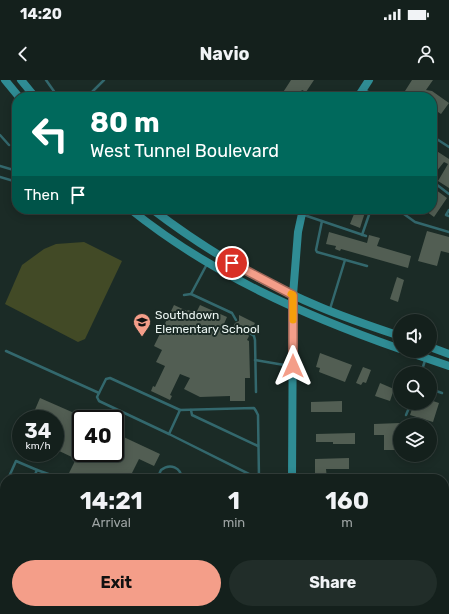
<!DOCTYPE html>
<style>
:root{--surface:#14201c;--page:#212d29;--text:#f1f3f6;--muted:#9da3a3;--line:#333e3b;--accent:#f49e89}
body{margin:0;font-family:Rubik,sans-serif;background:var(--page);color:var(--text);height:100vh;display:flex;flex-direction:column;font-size:15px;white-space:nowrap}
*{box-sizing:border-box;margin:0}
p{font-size:13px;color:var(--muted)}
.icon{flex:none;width:22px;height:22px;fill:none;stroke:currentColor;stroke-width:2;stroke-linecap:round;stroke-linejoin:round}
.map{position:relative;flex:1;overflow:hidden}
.drawer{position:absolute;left:0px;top:394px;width:449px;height:140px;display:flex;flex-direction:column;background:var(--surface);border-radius:16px 16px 0 0;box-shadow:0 2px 10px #0003,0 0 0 1px var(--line)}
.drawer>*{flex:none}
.top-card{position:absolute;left:12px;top:12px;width:425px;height:122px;border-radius:16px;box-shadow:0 2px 10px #0003,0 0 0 1px var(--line);background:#00695c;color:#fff;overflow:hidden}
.controls{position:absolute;left:393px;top:234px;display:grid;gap:8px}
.controls a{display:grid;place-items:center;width:44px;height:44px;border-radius:50%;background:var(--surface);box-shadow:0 2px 10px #0003,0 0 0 1px var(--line);font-size:20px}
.speed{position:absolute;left:12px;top:330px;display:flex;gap:8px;font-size:20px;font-weight:700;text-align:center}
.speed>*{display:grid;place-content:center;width:52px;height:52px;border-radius:50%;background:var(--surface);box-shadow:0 2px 10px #0003,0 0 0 1px var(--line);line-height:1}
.speed small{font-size:10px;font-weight:400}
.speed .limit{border:2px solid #111;border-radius:6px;background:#fff;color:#111}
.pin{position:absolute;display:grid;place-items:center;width:34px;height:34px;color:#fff;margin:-17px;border:2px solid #fff;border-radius:50%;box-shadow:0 1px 4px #0007}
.me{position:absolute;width:44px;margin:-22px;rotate:0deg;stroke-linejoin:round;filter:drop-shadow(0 0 3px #0008)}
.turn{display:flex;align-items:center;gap:14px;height:84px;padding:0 12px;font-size:18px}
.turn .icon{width:52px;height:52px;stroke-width:2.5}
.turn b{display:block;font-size:28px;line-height:34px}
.then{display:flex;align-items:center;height:38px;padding:0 12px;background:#0003;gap:8px;font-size:15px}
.eta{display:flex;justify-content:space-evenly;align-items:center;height:68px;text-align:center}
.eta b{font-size:24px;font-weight:700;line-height:28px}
.action{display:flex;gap:8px;margin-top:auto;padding:8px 12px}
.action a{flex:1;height:46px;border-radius:24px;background:var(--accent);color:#111;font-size:16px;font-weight:700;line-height:46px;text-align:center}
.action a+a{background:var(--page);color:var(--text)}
.status{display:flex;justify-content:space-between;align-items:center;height:28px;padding:0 20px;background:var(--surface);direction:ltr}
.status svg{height:11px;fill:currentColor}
header{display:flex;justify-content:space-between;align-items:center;height:52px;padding:0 12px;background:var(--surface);font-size:18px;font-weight:700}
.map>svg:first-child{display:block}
.green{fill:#424a26}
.building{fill:#525e53}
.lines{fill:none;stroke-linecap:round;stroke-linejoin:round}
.lane{stroke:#33686d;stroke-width:2.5}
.street{stroke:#33686d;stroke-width:5.5}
.secondary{stroke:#2f8c94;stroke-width:8}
.route-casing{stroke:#9f6759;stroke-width:10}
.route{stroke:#f49e89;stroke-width:7}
.slow{stroke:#f59e0b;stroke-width:7}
.labels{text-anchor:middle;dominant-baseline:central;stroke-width:4;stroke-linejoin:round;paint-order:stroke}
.poi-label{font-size:12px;fill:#ebf5f2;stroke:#1b2b26;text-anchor:start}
</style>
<div class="status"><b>14:20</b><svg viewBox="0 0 49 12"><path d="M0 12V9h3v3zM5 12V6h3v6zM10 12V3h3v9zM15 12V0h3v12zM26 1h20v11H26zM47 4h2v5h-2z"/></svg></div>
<header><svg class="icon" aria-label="back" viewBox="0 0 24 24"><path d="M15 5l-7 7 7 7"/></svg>Navio<svg class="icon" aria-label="person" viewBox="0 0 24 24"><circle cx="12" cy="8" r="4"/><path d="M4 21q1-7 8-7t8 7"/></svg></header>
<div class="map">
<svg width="449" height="534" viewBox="0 0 449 534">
<rect width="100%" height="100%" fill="#1b2b26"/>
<path class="green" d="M84,162L122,181L85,259L78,262L5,224L22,185L44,169L56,164Z"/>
<g class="building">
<path d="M291,0H314L306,12L302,10L297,17H280Z"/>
<path d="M412,0H433L426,10L432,11L449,23L441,34L432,28V17H415L405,11Z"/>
<path d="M432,68L449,79V108L438,101L448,84L444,82L432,97Z"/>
<path d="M432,107L447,118L434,137L423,129H432Z"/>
<path d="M356,129H366L360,148L350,144Z"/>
<path d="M427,151L449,157V173L441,171L437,186L418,181Z"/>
<path d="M329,152L367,163L369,155L380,158L377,166L411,176L408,188L341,169L340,171L335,169L336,166L326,164Z"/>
<path d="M397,197L404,200L398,222L390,219Z"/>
<path d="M174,225L187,231L188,230L196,233L200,225L227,237L223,246L231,250L235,243L239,241V235L255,243L251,251H249L247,253L249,256L247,260L249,261L250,298H245V321H230V316L200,317L184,309L190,298L180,294L170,315L172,316L170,320L151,311L153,306L155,307L165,286L156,282L162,270L154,266Z"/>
<path d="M320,273L352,285L345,302L319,292L320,288L316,287Z"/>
<path d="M363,287L371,290L366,303L363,302L361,305L356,303Z"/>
<path d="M380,303L394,309L390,321L375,316Z"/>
<path d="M40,318L81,336V373H115V353L160,374L154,386L139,379L129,399H66L76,379L55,369V339H31Z"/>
<path d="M430,320L439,323L433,342L410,335L414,323H430Z"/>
<path d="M342,321V332H311V322Z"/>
<path d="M400,343V370H384V355H374V344Z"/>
<path d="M355,353V364H333V362H316V354Z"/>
<path d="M349,378V389H326L327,399H315V379Z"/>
<path d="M201,529H245L257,534H213Z"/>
<path d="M398,529H420L419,534H397Z"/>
</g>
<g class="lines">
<g class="lane">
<path d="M46,0L58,17"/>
<path d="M364,9L375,17"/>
<path d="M89,17L90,14L104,0"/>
<path d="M0,55L9,65"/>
<path d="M432,56L449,67"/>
<path d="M0,86L17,91"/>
<path d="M0,97L17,102"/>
<path d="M432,101L449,114"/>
<path d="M397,129L415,142L449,152"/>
<path d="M449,130L446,135L449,136"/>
<path d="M304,135L366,156"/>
<path d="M322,141L316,170L317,172L367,186"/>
<path d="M362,155L371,129"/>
<path d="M207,184L191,214L232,233L236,240"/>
<path d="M184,215L191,214"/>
<path d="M330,229L345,180"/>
<path d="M250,253L254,256L255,260L256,312"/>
<path d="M6,271L99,313L97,317L99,321L169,354L259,399"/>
<path d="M255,280L290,286"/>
<path d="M421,293L428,271"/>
<path d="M430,309L442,313"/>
<path d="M99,313L106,299L110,298L180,330"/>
<path d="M191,330L192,335L258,366"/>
<path d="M406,335L411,323"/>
<path d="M169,354L180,330L254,328L256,331L258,335L259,399"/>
<path d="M37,390L54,396L53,399"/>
<path d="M8,399L16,381L37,390L33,399"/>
<path d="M157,399L161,390C170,383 181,387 182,399"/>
<path d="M0,417L5,406"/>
<path d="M0,447L5,449"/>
</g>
<g class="street">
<path d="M444,507L447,506"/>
<path d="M59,534L61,529"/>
<path d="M433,534L435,529"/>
</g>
<g class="secondary">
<path d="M5,0L19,17"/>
<path d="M21,0L35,17"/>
<path d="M358,17L369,0"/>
<path d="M130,129C211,194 303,235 400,269"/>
<path d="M152,129C203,168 260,202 320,227C346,238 373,247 400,256"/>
<path d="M430,267L449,274"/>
<path d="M405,271L449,286"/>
<path d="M292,399L293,215L298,152L303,129"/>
<path d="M290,534V529"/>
</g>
</g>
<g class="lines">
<defs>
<path id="route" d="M232,183L293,215V286"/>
</defs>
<use href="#route" class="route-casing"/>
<use href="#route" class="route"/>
<path class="slow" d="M291,214L293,215V240"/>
</g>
<defs>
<symbol id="school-pin" viewBox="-11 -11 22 30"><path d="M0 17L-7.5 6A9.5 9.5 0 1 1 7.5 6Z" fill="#f49e89" stroke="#1b2b26"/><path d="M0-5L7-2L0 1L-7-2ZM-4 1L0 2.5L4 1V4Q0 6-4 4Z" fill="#111"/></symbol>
</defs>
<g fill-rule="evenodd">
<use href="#school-pin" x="132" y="232" width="20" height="27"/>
</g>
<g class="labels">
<g class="poi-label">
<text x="155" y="235">Southdown<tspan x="155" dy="14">Elementary School</tspan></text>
</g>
</g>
</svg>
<div class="controls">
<a><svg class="icon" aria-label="sound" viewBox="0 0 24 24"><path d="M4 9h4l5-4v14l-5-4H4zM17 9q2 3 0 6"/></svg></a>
<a><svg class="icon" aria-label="search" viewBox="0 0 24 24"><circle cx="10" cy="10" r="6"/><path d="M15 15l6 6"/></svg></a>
<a><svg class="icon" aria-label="layers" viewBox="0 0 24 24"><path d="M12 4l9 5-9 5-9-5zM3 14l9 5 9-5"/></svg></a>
</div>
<div class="speed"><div>34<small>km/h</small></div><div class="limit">40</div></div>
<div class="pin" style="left:232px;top:183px;background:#d93025"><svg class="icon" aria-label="arrive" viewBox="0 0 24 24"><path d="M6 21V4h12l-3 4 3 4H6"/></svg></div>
<svg class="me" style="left:293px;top:286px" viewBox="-20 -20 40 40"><path d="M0-17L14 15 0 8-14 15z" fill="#f49e89" stroke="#fff" stroke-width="4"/></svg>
<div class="top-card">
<div class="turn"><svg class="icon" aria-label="left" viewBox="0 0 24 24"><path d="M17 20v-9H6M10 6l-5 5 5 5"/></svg><div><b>80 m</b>West Tunnel Boulevard</div></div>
<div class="then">Then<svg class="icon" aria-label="arrive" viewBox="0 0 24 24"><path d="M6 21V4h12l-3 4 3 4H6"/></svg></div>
</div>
<section class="drawer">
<div class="eta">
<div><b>14:21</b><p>Arrival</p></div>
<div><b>1</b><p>min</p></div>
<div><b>160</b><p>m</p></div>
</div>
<div class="action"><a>Exit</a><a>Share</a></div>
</section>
</div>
